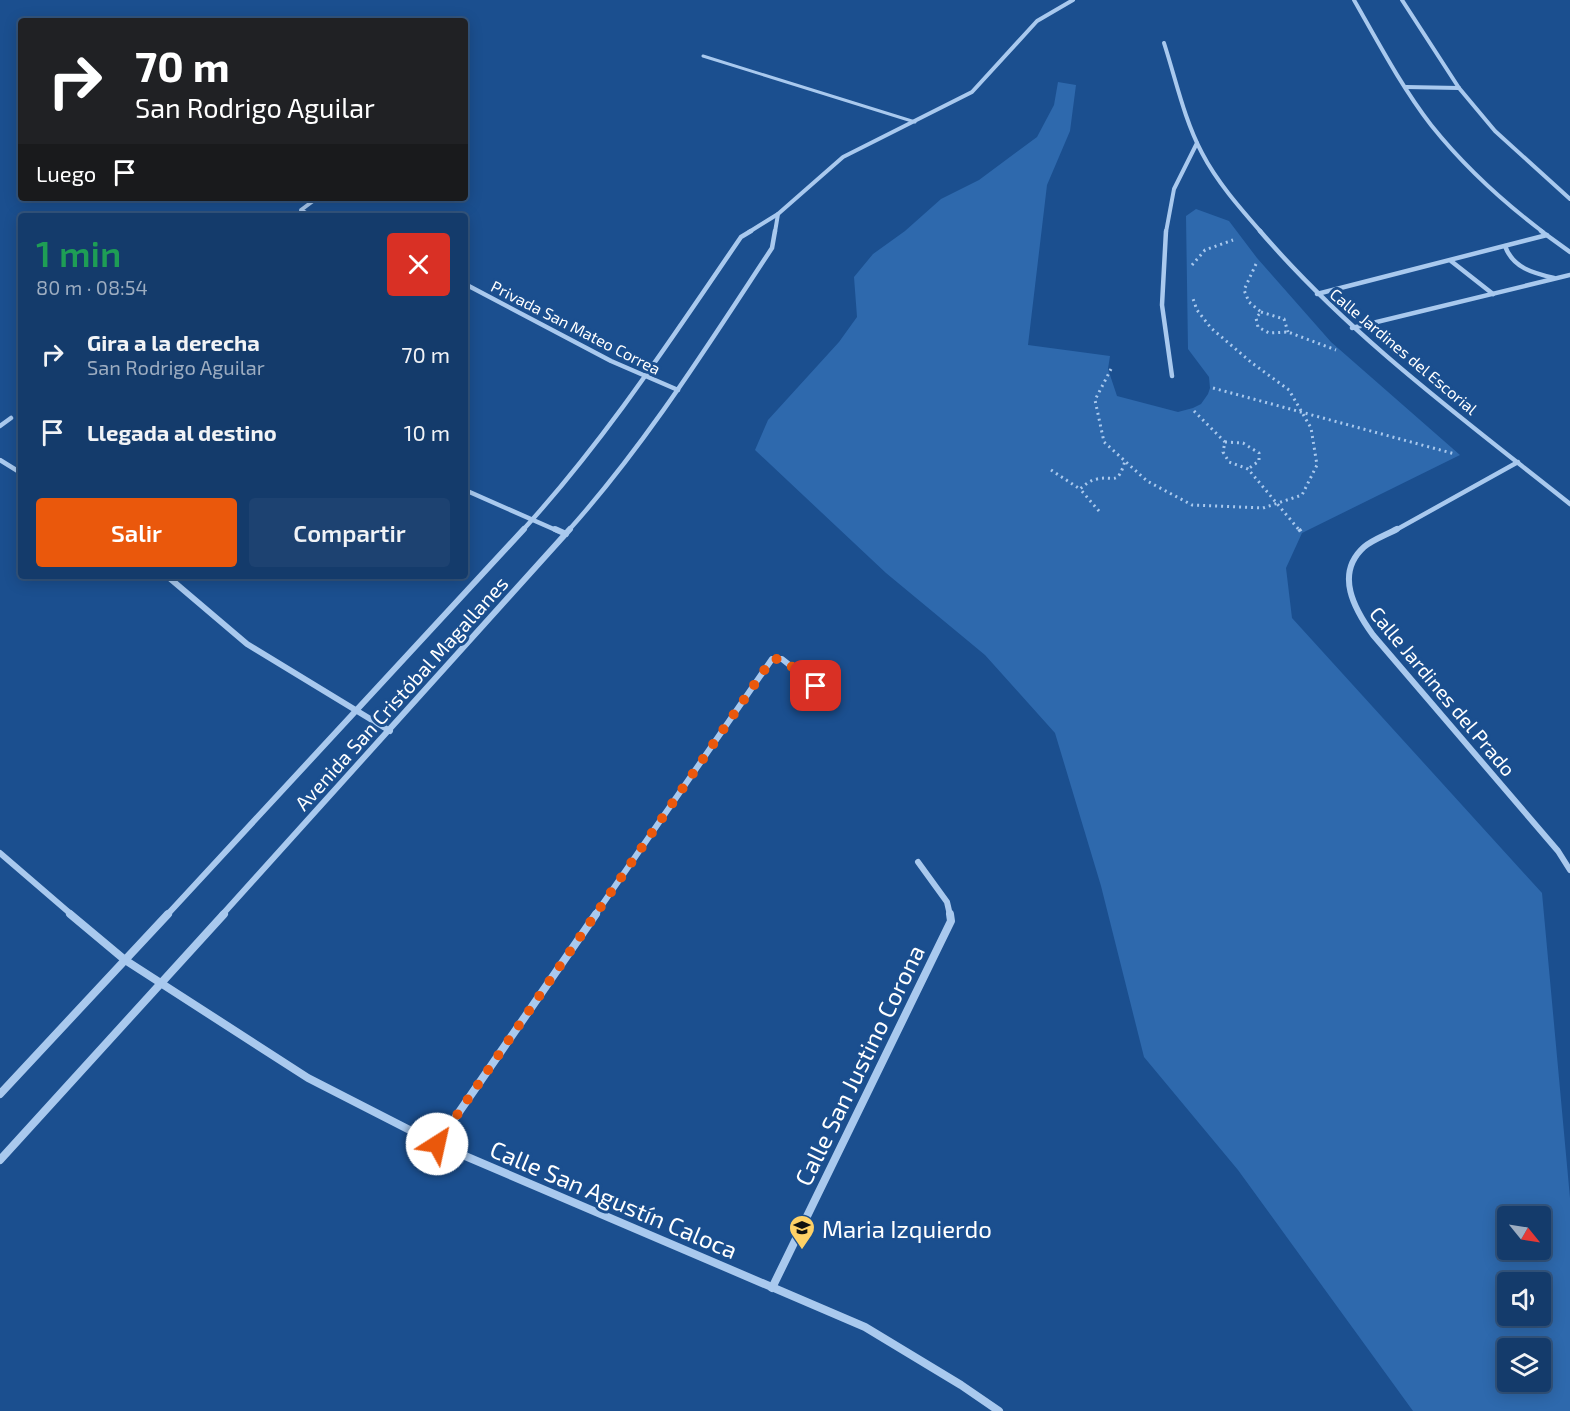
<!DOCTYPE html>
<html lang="es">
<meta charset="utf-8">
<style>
:root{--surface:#143b6b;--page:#1d4271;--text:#f1f3f6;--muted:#9dadc1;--line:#33557e;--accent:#ea580c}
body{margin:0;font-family:"Exo 2",sans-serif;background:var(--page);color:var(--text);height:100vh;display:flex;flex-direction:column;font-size:22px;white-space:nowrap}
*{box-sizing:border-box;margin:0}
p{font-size:20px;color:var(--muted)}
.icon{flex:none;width:33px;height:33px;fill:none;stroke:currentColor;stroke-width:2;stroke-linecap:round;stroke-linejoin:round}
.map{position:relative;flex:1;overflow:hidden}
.side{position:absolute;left:18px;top:213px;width:450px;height:366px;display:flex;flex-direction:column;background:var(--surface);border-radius:6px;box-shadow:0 3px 15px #0003,0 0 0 2px var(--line)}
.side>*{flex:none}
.banner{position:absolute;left:18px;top:18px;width:450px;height:183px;border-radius:6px;box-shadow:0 3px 15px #0003,0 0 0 2px var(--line);background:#202124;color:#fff;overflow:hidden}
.needle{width:39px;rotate:120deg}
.fabs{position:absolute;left:1497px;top:1206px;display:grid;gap:12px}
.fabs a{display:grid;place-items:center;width:54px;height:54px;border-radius:6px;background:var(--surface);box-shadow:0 3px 15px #0003,0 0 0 2px var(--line);font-size:30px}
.pin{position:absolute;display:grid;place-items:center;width:51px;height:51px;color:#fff;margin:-26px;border-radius:12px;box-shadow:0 3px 9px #0006}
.me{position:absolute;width:66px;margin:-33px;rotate:35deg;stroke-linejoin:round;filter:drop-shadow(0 0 4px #0008)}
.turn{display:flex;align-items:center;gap:21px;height:126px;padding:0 18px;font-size:27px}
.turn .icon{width:78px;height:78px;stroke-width:2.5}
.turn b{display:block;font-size:42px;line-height:51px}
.then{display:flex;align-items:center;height:57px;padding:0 18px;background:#0003;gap:12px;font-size:22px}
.round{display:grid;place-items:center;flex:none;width:63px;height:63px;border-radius:6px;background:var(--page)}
.headline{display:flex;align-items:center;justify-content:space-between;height:102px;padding:0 18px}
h1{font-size:36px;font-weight:600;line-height:45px;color:#1e9e55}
.cta{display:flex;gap:12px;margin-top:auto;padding:12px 18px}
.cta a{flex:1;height:69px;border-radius:6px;background:var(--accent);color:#fff;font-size:24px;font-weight:600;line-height:69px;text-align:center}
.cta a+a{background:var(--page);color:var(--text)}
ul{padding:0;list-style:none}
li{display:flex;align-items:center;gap:18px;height:78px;padding:0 18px}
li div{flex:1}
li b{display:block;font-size:22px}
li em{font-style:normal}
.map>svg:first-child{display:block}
.green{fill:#2e69ad;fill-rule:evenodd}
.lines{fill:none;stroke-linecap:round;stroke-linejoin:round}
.path-far1{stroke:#a9c9ee;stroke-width:3;stroke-dasharray:2 4;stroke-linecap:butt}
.path{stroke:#a9c9ee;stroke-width:4;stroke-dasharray:3 4.5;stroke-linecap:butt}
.service{stroke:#a9c9ee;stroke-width:3}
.minor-far3{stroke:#a9c9ee;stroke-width:4}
.minor-far2{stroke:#a9c9ee;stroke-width:4.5}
.minor-far1{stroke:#a9c9ee;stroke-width:6}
.minor{stroke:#a9c9ee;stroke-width:8}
.route{stroke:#ea580c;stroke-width:10;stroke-dasharray:0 18}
.labels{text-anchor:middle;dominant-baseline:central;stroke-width:6;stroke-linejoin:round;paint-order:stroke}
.far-street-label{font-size:16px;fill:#fff;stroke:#1b4f8f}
.street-label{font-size:20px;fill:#fff;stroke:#1b4f8f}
.near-street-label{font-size:24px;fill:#fff;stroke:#1b4f8f}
.near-poi-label{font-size:24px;fill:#fff;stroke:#1b4f8f;text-anchor:start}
</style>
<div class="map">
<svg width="1570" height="1411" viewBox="0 0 1570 1411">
<rect width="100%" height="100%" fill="#1b4f8f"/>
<path class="green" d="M1058,82L1076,85L1070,131L1047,185L1028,345L1110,356L1108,369L1117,396L1178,412L1193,408L1201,404L1208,394L1210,388L1209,377L1188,349L1186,216L1196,209L1229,221L1257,258L1331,342L1460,455L1302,533L1286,568L1292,618L1542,893L1570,1198V1411H1413L1238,1170L1144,1057L1101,886L1055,733L985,655L886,573L755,450L768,420L839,342L857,317L854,277L873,254L905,231L941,199L979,180L1037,137L1054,105ZM1508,1216H1540V1250H1508ZM1508,1282H1540V1316H1508ZM1508,1348H1540V1382H1508Z"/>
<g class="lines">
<g class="path-far1">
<path d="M1256,264L1244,290L1249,302L1261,312L1256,318L1258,327L1269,333L1288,332L1336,350"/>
<path d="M1192,265L1205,250L1233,240"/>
<path d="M1261,312L1284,319L1288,332"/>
<path d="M1111,369L1095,400L1104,442L1147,481L1192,505L1263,508L1302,495L1317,465L1311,428L1289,390L1252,363L1211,328L1197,310L1192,296"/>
<path d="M1213,388L1455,454"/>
<path d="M1194,411L1225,442L1223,452L1229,462L1248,469L1300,531"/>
<path d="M1225,442L1243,443L1259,453V461L1248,469"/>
<path d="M1051,470L1080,489"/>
<path d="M1099,511L1080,489C1085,485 1090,480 1097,479C1115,475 1117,487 1125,461"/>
</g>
<path class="path" d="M1299,529L1301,532"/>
<path class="service" d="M703,56L915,122"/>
<g class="minor-far3">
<path d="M1354,0C1378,42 1401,86 1431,125C1463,165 1502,201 1543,232"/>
<path d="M1402,0L1459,88L1495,131L1570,199"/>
<path d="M1164,43C1176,80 1184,119 1202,153C1217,182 1240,208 1261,232"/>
<path d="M1406,87L1459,88"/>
<path d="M311,216L301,210L317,198"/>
<path d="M749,232L778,214L843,157L972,92L1037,21L1073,0"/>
<path d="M775,232L778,214"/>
<path d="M1166,232L1174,189L1197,143"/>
</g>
<g class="minor-far2">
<path d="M1166,231L1162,305L1172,376"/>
<path d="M1260,231C1350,336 1462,418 1570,504"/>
<path d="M1541,231L1570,252"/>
<path d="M1505,246C1513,268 1533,273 1554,278"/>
<path d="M1451,261L1493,294"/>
<path d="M465,284L611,361L678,390"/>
<path d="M1317,294L1547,235"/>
<path d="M1352,328L1570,275"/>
<path d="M0,426L11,418"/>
<path d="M0,460L21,473"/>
<path d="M465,490L558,531"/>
<path d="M522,531C606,439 671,339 741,237L751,231"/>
<path d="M568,531C646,444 708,345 772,248L775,231"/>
<path d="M1394,531L1518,462"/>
</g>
<g class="minor-far1">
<path d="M555,529L566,534"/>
<path d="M1397,529C1386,535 1372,540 1364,547C1334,574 1355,610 1373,635L1558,851L1570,870"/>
<path d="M167,576L247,644L390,731"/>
<path d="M0,853L72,915"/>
<path d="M918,862L947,902L950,915"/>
<path d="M167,915L524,529"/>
<path d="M222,915L570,529"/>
<path d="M595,915L772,659H782L816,686"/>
</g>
<g class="minor">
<path d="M70,914L125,960L308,1078L437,1144L865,1327L961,1385L999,1411"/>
<path d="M0,1094L168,914"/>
<path d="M437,1144L596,914"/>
<path d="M0,1160L224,914"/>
<path d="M772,1288L951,921L950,914"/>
</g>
</g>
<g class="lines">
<path class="route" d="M437,1144L772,659H782L816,686"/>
</g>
<defs>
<symbol id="school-pin" viewBox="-11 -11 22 30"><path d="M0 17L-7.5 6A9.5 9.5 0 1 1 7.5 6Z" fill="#ffd166" stroke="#1b4f8f"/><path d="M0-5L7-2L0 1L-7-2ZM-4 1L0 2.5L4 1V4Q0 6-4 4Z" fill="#111"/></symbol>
</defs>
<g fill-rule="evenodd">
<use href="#school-pin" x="787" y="1213" width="30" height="40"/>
</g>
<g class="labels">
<g class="far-street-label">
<text transform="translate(576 327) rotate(27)">Privada San Mateo Correa</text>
<text transform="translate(1404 351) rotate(40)">Calle Jardines del Escorial</text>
</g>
<g class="street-label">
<text transform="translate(1443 691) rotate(50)">Calle Jardines del Prado</text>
<text transform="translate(401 693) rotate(-48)">Avenida San Cristóbal Magallanes</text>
</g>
<g class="near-street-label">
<text transform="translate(859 1065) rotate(-64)">Calle San Justino Corona</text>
<text transform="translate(614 1199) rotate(23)">Calle San Agustín Caloca</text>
</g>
<g class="near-poi-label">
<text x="822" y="1228">Maria Izquierdo</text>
</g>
</g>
</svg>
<div class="fabs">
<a><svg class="needle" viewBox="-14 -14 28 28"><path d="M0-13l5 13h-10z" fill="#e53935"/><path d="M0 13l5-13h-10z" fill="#9dadc1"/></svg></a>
<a><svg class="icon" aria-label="sound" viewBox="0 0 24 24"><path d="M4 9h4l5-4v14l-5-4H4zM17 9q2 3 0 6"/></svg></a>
<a><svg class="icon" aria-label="layers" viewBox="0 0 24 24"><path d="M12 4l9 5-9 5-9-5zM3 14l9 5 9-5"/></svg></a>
</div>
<div class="pin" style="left:816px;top:686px;background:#d93025"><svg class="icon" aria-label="arrive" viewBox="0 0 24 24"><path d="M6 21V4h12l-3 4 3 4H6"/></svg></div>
<svg class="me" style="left:437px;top:1144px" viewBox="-20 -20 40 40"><circle r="19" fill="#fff"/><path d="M0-13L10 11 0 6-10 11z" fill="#ea580c"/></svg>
<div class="banner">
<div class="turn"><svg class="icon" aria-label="right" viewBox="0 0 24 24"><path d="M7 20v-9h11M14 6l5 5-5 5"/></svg><div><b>70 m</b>San Rodrigo Aguilar</div></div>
<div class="then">Luego<svg class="icon" aria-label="arrive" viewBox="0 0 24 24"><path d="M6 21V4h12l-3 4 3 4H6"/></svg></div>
</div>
<section class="side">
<div class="headline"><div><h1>1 min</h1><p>80 m · 08:54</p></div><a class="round" style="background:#d93025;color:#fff"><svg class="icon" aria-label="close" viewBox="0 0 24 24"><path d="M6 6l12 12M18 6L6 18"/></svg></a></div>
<ul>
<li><svg class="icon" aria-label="right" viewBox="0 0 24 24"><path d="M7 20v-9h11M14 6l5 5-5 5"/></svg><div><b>Gira a la derecha</b><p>San Rodrigo Aguilar</p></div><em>70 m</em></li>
<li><svg class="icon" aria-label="arrive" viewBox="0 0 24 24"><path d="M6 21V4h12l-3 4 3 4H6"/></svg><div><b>Llegada al destino</b></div><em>10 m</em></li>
</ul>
<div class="cta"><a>Salir</a><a>Compartir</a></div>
</section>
</div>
